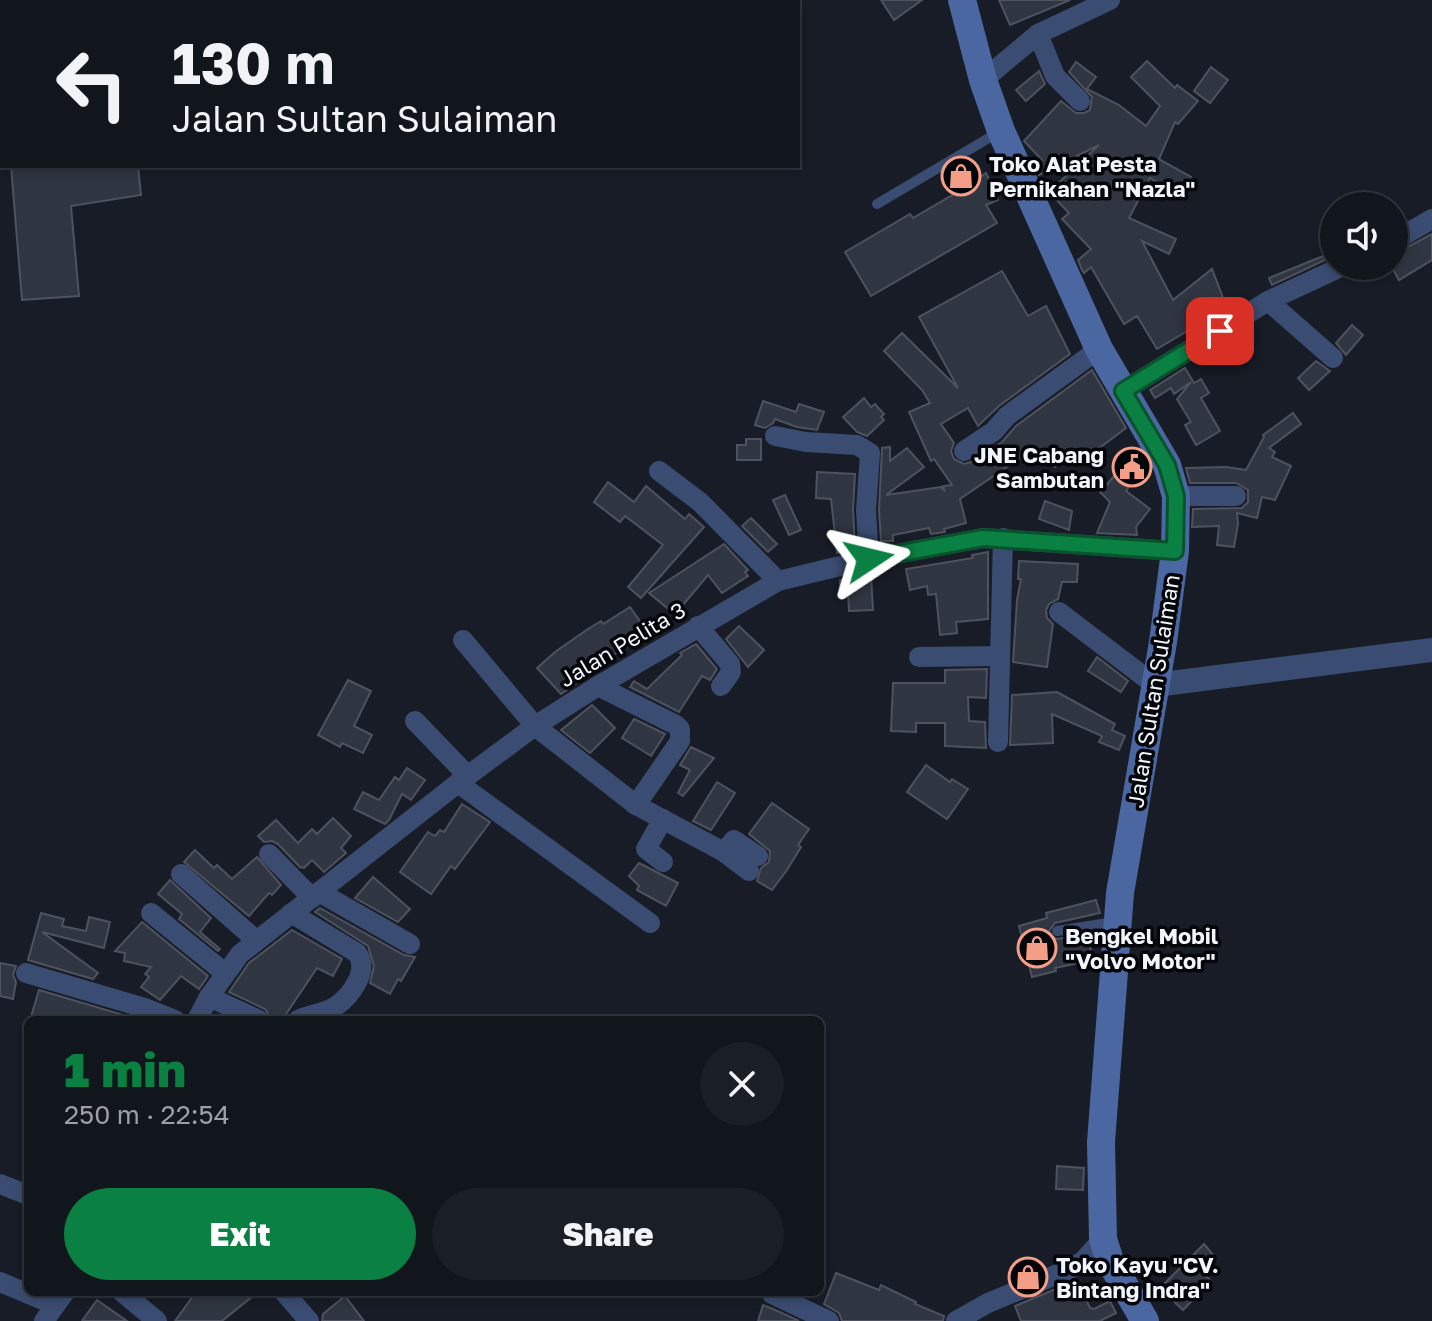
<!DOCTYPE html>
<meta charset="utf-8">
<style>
:root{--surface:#11151c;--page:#1a1e25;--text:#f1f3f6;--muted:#9c9fa3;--line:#30343b;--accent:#0b8043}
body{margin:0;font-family:"Golos Text",sans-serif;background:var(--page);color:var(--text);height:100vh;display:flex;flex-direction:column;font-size:30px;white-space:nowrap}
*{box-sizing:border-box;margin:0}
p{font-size:26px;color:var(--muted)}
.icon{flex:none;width:44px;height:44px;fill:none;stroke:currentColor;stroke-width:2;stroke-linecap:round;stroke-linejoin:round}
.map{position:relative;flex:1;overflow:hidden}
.side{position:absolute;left:24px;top:1016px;width:800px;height:280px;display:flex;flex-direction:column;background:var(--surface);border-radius:12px;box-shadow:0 4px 12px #0003,0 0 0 2px var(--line)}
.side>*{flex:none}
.top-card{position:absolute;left:0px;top:0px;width:800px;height:168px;box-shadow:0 4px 12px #0003,0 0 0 2px var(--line);background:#11151c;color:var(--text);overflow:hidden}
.buttons{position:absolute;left:1320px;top:192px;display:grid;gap:16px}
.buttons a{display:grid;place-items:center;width:88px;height:88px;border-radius:50%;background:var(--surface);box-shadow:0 4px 12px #0003,0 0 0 2px var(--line);font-size:40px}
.pin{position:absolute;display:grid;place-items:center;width:68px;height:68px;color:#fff;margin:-34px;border-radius:16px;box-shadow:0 4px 12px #0006}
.me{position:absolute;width:88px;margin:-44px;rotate:80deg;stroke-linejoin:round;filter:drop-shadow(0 0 6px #0008)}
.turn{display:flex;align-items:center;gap:28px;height:168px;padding:0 40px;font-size:36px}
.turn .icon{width:104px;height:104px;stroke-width:2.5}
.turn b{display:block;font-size:56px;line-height:68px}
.round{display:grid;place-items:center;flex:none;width:84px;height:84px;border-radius:42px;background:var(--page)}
.headline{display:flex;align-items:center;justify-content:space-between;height:136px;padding:0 40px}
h1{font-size:48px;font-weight:800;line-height:60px;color:var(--accent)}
.cta{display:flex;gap:16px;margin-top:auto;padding:16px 40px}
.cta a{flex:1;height:92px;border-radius:48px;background:var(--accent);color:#fff;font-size:32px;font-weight:800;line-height:92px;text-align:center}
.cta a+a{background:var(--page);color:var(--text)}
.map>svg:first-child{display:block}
.building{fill:#303641;stroke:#4d525e;stroke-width:2}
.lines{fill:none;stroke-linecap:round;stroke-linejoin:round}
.service{stroke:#3a4c71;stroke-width:10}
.minor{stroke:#3a4c71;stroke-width:20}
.tertiary{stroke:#3a4c71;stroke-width:24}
.secondary{stroke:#4b67a2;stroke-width:28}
.route-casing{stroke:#07532c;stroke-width:20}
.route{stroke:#0b8043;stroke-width:14}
.labels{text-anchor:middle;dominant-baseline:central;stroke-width:7;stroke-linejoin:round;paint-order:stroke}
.poi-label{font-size:22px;font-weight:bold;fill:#f1f5fc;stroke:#05060a;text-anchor:start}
.street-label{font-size:22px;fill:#f1f5fc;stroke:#05060a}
</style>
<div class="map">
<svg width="1432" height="1321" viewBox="0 0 1432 1321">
<rect width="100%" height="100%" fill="#171c26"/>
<g class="building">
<path d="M881,0H922L894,20Z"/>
<path d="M999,0H1070L1010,25Z"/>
<path d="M1147,61L1175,88L1177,85L1198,101L1178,124L1175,122L1159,159L1191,177L1180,196L1150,178L1129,218L1176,239L1169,254L1142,241L1173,300L1212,269L1228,311L1198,329L1196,326L1157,349L1137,316L1124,324L1091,267L1084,273L1082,270L1078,260L1091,249L1062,219L1069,213L1049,192L1099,145L1039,175L1035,164L1042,160L1024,141L1061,101L1076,113H1084L1090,110L1092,97L1069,72L1076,62L1096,77L1087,89L1119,105L1146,126L1160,106L1131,77Z"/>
<path d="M1211,67L1228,80L1210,103L1194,91Z"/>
<path d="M1039,71L1045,84L1026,101L1016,90Z"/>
<path d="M965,165L974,181L986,173L998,200L986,205L997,223L871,296L845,252L910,214L913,218L959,191L950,173Z"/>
<path d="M11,166H138L141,195L71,206L79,296L22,300Z"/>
<path d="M1432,234V260L1399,280L1394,271V254Z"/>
<path d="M1323,256L1325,260L1272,285L1269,278Z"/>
<path d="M1002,271L1028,316L1046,306L1070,354L999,406L978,426L968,408L941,424L954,443L951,451L954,459L964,464L971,462L1002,442L1016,426L1092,370L1126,428L1086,458L1079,448L1055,467L1043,452L1025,464L1020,458L960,499L966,523L944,529L945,532L931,534L929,528L893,535V541H881L879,510L882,448L890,447V461L907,448L924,467L886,495L941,487L944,490L943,486L952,485L934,459L931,461L909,412L930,403L922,390L884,351L902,333L958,388L919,317Z"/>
<path d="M1352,325L1363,335L1346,355L1336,343Z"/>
<path d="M1316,361L1330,371L1309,390L1298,378Z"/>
<path d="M1185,368L1194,383L1201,379L1209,393L1201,398L1220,431L1196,445L1185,425L1191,422L1177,399L1191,382L1174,394L1171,388L1155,398L1150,390Z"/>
<path d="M864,398L871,407L875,404L884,414L881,417L884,420L867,436L857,432L843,417Z"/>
<path d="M763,401L796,412L799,404L824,412L817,430L797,427L775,419L773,423L765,428L755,425Z"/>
<path d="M1293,413L1301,424L1269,448L1275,452L1272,457L1291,466L1275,500L1262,497L1257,518L1237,513L1238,524L1234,547L1217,545L1219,526L1192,527L1193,509L1242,508L1248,502V490L1236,483H1190L1186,468L1226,467L1246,470L1264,437L1263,435Z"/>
<path d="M746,439H761V460H737V445H746Z"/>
<path d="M1132,456L1143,465L1126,491L1150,509L1136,527L1137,535L1097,533L1110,502L1100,492Z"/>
<path d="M817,472L855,474L853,509L855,549L837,553L831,499L816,498Z"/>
<path d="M608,482L634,502L646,486L685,519L689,514L704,527L641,598L628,587L663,545L625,516L620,522L594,502Z"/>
<path d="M785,495L801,530L789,535L773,500Z"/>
<path d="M1045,501L1072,511L1069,530L1039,519Z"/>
<path d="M751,518L777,544L768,552L742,526Z"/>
<path d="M724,544L748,570L745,572L748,576L722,593L708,575L683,605L679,602L672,612L649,593Z"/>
<path d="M988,552V619L956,622L957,633L940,635L936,594L928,595L927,586L910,590L906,569L973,558L972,555Z"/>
<path d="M1019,561L1078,564L1077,582H1062L1058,599L1049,604L1046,610L1047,618L1053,624L1047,667L1013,662L1017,600L1021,579H1018Z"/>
<path d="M858,575H871L873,610L849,611L848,592H840V580Z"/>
<path d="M630,607L649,634L598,664L600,667L564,692L561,694L537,668L555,652L585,631L601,621L603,624Z"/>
<path d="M739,626L764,650L748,667L726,639Z"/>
<path d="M696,644L717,669L710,680L702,676L679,712L630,687L634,681L647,689L682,655L680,653Z"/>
<path d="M1097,657L1128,681L1121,692L1088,671Z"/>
<path d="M987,669L986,698L968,697L969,721L985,722L986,748L945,746V723H916V732L891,731L893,683H945V670Z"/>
<path d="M348,680L371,691L354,726L372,735L363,753L342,743L340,747L318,735Z"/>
<path d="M1057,692L1115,724L1112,730L1125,736L1119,750L1099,742L1102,736L1052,714L1053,743L1010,745L1012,695Z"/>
<path d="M592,705L615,728L590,753L561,730Z"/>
<path d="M634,719L665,734L651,756L622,738Z"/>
<path d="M691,747L714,758L683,796L678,793L690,770L680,765Z"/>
<path d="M926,765L950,782L952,779L968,789L947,819L907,792Z"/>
<path d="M407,768L425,780L411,800L402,794L389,820L385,824L354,809L363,792L379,800L395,777L399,780Z"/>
<path d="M717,782L735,793L711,830L693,821Z"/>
<path d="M772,803L809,829L798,845L801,847L787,870L772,890L757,881L761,868L769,862L770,851L749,834Z"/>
<path d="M462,804L490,822L455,869L451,866L431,894L400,872L428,832L435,836L440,830L444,832Z"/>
<path d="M333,818L351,836L341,848L346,853L324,872L312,860L304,868L300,867L278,844L272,841L264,842L258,836L276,820L298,843L312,829L317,834Z"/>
<path d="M195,850L214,868L217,865L232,879L257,857L281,885L272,895L269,893L249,916L184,862Z"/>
<path d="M639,863L678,883L666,906L637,890L639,886L629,876Z"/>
<path d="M373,877L410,909L398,922L355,898Z"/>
<path d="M170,880L211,918L200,932L220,949L218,951L179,919L182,914L158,894Z"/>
<path d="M1096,900L1100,913L1055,923L1049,931L1051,937L1057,939L1087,934L1093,960L1055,968L1056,971L1032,977L1019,926L1047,918L1046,913Z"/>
<path d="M320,908L404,955L415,957L401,981L398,979L390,994L370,983L374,966L368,946L315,912Z"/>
<path d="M41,913L64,919L62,926L86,931L89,917L110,922L104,948L42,932L98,973L93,979L28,960Z"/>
<path d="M142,922L208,976L199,989L181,976L160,1000L141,987L149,977L145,974L151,967L124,961L125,953L115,951Z"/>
<path d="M292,930L342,959L333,976L317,968L282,1020H272L265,1009L229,992L249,963Z"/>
<path d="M0,963L16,966L13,975L16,982L13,999L0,996Z"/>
<path d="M39,990L140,1020H30Z"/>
<path d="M1057,1166L1084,1168L1083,1190L1056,1189Z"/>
<path d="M1204,1244L1214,1256L1200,1270L1211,1281L1183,1310L1160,1288Z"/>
<path d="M836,1273L879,1290L881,1285L916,1302L915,1304L944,1316L943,1321H842L839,1313L824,1304Z"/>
<path d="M1077,1280L1090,1308L1094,1309L1110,1301L1116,1313L1100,1321H1021L1015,1306Z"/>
<path d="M196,1292H258L222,1321H175Z"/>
<path d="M345,1296L364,1321H322L323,1314Z"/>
<path d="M97,1300L127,1321H82Z"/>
<path d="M763,1305L773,1309L799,1321H758Z"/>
</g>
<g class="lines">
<g class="service">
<path d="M716,0V2"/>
<path d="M877,204L999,132"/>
<path d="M1057,931L1114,922"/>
</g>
<g class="minor">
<path d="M397,2V0"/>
<path d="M1038,34L1055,76L1080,101"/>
<path d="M983,80L1038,34L1110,0"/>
<path d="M1394,241L1432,219"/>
<path d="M1268,301L1333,358"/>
<path d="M1123,391L1268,301L1343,266"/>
<path d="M775,436L806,442L857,445L870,453L866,510L869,559"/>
<path d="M964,451L994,431L1007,416L1099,349"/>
<path d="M659,471L700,502L778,581"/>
<path d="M1176,496H1236"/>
<path d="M1059,612L1155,685"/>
<path d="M698,626L730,664L731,672L721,686"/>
<path d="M463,640L535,726L636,805L724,852L749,871"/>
<path d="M919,657L1000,656"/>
<path d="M598,686L676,725L680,729V741L636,805"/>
<path d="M415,721L468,776"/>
<path d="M998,742L1003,538"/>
<path d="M458,783L650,923"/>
<path d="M663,819L646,849L663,862"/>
<path d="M724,852L734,840L758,856"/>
<path d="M269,854L312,898"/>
<path d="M181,874L256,940"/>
<path d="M319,892L410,944"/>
<path d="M151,913L225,973"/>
<path d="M291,913L357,953C370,970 351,996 335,1007C323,1014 310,1014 298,1020"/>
<path d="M26,973L145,1008L175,1020"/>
<path d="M209,997L259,1020"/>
<path d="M197,1020L209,997L240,954L458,783L535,726L598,686L778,581L869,559L983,538L1175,551"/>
<path d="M0,1184L28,1195"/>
<path d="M0,1282L55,1305"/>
<path d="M122,1292L157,1321"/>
<path d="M284,1292L309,1321"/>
<path d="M772,1294L829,1321"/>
<path d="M44,1321L65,1292"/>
<path d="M956,1321L988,1303L1072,1268L1083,1261L1103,1239"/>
</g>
<path class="tertiary" d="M1155,685L1432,650"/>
<g class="secondary">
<path d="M962,0L983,80L1001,131L1099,349L1167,465L1176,496L1175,551L1163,642L1120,893L1101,1142L1103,1239L1110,1261L1145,1321"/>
<path d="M495,2L497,0"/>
<path d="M0,109H2"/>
</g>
</g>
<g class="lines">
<defs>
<path id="route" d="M869,559L983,538L1175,551L1176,496L1167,465L1123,391L1220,331"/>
</defs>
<use href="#route" class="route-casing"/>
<use href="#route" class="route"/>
</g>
<defs>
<symbol id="shop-ring" viewBox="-11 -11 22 22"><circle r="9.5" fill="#05060a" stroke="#f49e87" stroke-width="1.5"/><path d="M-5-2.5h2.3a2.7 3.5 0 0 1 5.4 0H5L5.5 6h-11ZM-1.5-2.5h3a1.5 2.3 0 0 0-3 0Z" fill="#f49e87"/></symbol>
<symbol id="civic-ring" viewBox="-11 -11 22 22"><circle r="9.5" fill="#05060a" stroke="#f49e87" stroke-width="1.5"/><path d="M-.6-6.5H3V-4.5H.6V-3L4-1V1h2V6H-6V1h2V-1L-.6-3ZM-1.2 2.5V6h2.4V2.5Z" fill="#f49e87"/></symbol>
</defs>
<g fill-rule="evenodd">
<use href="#shop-ring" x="939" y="154" width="44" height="44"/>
<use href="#civic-ring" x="1110" y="445" width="44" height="44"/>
<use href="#shop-ring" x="1015" y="926" width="44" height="44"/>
<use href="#shop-ring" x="1006" y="1255" width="44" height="44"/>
</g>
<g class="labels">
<g class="poi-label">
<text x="989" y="163">Toko Alat Pesta<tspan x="989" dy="25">Pernikahan "Nazla"</tspan></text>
<text x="1104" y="454" text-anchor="end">JNE Cabang<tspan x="1104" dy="25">Sambutan</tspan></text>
<text x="1065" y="935">Bengkel Mobil<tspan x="1065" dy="25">"Volvo Motor"</tspan></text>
<text x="1056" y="1264">Toko Kayu "CV.<tspan x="1056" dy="25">Bintang Indra"</tspan></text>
</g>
<g class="street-label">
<text transform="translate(622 644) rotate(-31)">Jalan Pelita 3</text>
<text transform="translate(1153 691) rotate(-81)">Jalan Sultan Sulaiman</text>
</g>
</g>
</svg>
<div class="buttons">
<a><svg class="icon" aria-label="sound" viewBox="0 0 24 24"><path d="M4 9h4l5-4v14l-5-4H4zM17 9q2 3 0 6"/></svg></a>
</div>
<div class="pin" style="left:1220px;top:331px;background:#d93025"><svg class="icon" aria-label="arrive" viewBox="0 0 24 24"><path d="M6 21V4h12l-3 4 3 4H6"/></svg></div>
<svg class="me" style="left:869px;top:559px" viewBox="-20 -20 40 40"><path d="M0-17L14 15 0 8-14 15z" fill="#0b8043" stroke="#fff" stroke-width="4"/></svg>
<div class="top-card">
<div class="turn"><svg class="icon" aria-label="left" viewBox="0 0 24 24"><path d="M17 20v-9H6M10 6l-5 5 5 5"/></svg><div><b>130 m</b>Jalan Sultan Sulaiman</div></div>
</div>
<section class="side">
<div class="headline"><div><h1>1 min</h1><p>250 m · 22:54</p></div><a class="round"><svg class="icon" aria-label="close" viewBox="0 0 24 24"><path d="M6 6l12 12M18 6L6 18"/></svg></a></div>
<div class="cta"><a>Exit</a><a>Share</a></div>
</section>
</div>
